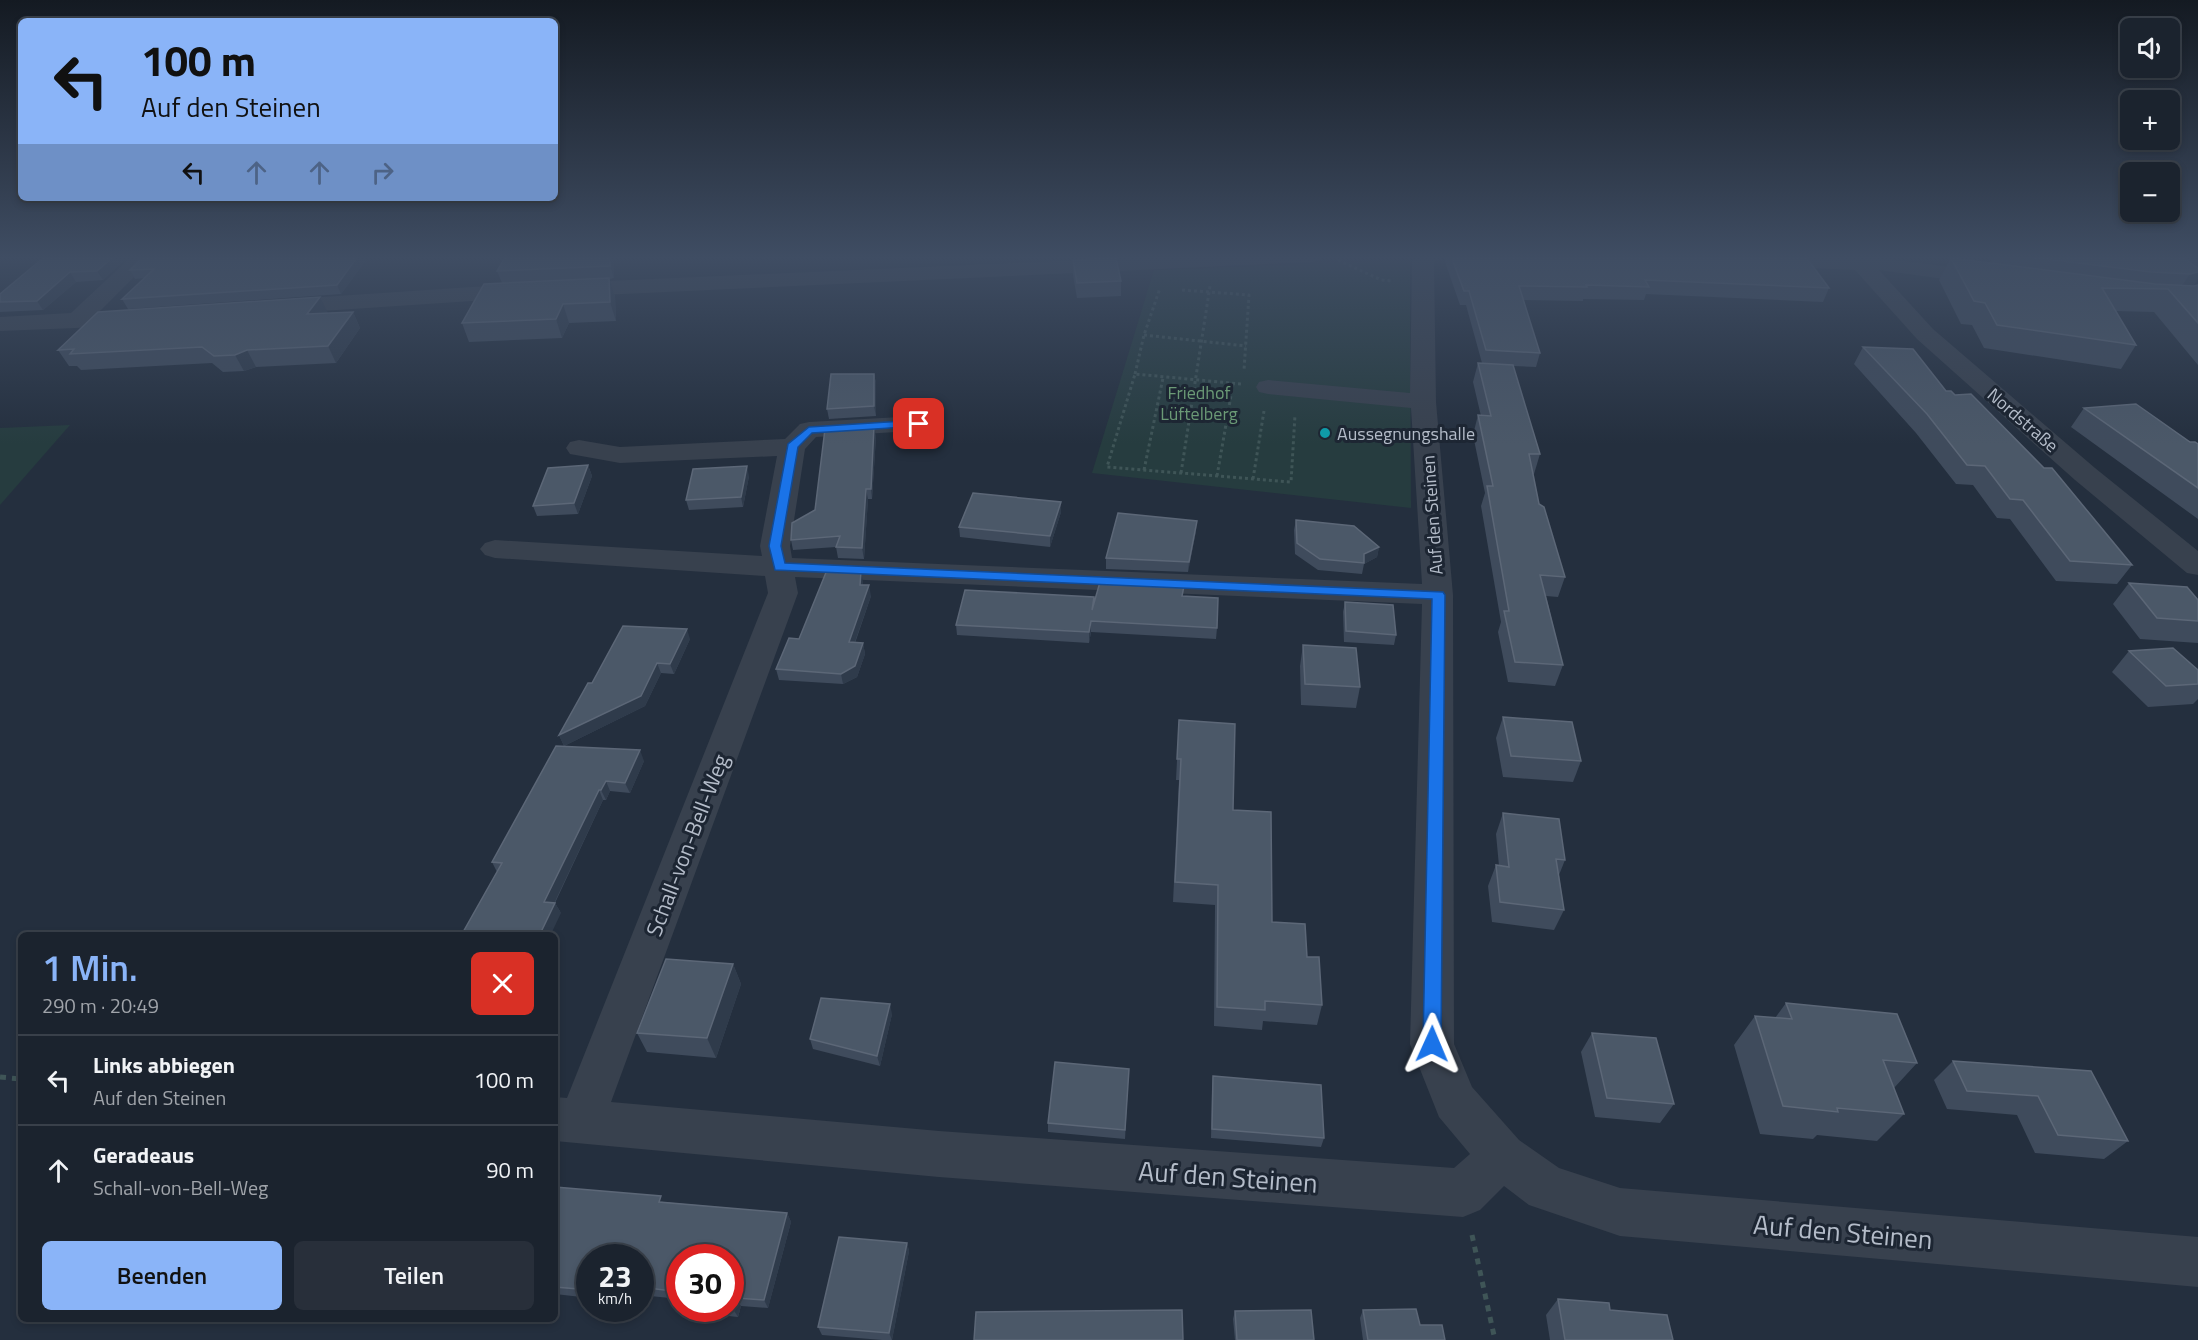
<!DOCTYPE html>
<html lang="de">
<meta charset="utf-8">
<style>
:root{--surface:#1b232e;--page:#282f3a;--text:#f1f3f6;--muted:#a0a4aa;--line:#39404a;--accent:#8ab4f8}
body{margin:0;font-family:"Titillium Web",sans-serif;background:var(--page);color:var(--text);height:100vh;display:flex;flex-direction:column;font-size:22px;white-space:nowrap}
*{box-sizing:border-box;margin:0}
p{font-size:20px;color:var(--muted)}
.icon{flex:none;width:33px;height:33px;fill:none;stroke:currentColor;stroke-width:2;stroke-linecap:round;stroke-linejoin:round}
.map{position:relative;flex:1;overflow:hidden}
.side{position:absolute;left:18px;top:932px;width:540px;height:390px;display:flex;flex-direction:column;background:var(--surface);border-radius:9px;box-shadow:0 3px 9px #0003,0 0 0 2px var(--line)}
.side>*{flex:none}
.top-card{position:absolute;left:18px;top:18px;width:540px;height:183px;border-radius:9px;box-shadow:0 3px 9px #0003,0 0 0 2px var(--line);background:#8ab4f8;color:#111;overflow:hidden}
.fabs{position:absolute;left:2120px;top:18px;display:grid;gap:12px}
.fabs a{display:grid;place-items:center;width:60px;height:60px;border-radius:9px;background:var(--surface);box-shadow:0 3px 9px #0003,0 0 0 2px var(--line);font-size:30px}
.speed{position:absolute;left:576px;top:1244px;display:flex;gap:12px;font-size:30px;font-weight:700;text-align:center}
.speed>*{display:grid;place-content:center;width:78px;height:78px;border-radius:50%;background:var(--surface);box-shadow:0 3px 9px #0003,0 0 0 2px var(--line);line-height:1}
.speed small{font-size:15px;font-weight:400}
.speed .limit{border:9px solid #d22;background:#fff;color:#111}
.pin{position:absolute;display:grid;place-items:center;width:51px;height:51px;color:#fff;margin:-26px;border-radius:12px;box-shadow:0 3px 9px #0006}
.me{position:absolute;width:66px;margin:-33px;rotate:1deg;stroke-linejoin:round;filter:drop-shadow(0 0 4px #0008)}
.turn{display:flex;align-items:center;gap:21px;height:126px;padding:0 24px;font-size:27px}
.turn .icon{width:78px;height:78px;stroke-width:2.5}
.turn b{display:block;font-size:42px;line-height:51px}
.lanes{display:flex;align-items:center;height:57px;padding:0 24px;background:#0003;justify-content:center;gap:30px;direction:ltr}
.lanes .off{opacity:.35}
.round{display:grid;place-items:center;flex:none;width:63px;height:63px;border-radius:9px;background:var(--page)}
.head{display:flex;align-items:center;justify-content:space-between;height:102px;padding:0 24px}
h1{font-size:36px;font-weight:600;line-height:45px;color:var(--accent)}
.action{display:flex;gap:12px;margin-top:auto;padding:12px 24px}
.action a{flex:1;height:69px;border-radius:9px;background:var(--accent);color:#111;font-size:24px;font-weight:600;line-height:69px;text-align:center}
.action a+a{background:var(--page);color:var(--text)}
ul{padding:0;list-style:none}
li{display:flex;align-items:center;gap:18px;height:90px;padding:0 24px;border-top:2px solid var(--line)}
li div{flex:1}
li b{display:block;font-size:22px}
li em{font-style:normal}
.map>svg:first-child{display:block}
.green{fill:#263c3f}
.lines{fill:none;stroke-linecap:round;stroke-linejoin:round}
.path-far1{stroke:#3f5557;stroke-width:3;stroke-dasharray:3 3;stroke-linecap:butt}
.path{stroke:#3f5557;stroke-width:5;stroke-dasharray:6 6;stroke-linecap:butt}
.minor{fill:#38414e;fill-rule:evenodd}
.wall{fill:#3f4b5c}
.shaded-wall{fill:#2f3b4b}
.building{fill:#4b5868;stroke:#5c6777;stroke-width:1.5}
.route{fill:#1a73e8;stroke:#114b97;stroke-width:1.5}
.culture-dot{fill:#0f9aa8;stroke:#1d2633;stroke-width:2}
.labels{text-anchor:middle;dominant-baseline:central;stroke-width:6;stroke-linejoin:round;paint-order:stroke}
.far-park-label{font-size:18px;fill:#6b9a76;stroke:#1d2633}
.far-street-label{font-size:18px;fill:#b4bcc9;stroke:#1d2633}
.far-poi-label{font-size:18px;fill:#b4bcc9;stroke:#1d2633;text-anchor:start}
.street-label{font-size:22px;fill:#b4bcc9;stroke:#1d2633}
.near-street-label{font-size:27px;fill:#b4bcc9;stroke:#1d2633}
</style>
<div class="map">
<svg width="2198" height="1340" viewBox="0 0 2198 1340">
<rect width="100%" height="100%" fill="#242f3e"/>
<g class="green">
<path d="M1410,260L1411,508L1092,473L1154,270Z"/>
<path d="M70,425L0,505V428Z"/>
</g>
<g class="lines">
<g class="path-far1">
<path d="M1338,260L1381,280L1393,281"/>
<path d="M1182,290L1249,295L1244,370"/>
<path d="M1144,335L1246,346"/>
<path d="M1135,374L1144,335L1160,288"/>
<path d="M1241,384L1135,374L1107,467L1291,482L1295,415"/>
<path d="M1144,470L1163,378"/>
<path d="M1181,473L1210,286"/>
<path d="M1217,476L1233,384"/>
<path d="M1253,479L1264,411"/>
</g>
<g class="path">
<path d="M0,1077L21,1079"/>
<path d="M1472,1235L1495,1340"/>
</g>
<g class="minor">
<path d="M132,256H155L99,312L133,310L141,312L144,317L141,322L76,328L0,331V317L71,313Z"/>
<path d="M1172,256H1323L1319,260L1312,262L472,301L277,314L269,312L266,307L269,302L277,300L472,287Z"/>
<path d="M1416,256H1438L1434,262L1436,402L1453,595L1454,1044L1472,1087L1519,1140L1559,1168L1620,1188L2198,1237V1287L1620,1236L1529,1205L1504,1186L1480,1210L1463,1217L939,1177L555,1141V1097L567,1098L768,593L765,576L495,558L485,555L480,549L485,543L495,540L762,556L760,546L777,456L620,463L570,454L566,448L570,442L579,440L620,447L785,439L800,424L809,422L919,416L928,418L932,424L928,430L816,437L805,449L790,546L792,558L1422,584L1411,408L1268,394L1259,392L1256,387L1259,382L1268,380L1410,393L1412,262ZM795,577L1422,604L1410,1044L1439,1117L1470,1154L1454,1168L939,1131L611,1102L798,593Z"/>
<path d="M1757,256H1866L1996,273L1999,278L1996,283L1988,285L1879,270L1933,329L2095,468L2198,551V575L2187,573L2075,480L1917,339L1855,270L1765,266L1757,265L1754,260Z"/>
<path d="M2176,256H2198V273L2190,272Z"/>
</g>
</g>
<g class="wall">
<path d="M54,256H129L103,280L76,282L43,310L0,312V294Z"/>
<path d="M144,256H369L341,294L128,309L122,299L144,278L135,279L130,270Z"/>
<path d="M506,256H613L614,278L609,279L615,297L616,321L569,323L562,338L469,342L462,323L502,283L497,271Z"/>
<path d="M1069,256H1112L1070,258Z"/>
<path d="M1443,256H1764L1829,288L1823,302L1646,294L1644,300L1583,299V301L1523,300L1540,353L1536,367L1513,366L1540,454L1534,474H1533L1539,504L1565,577L1558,597L1546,596L1563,665L1555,686L1508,682L1498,632L1501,622L1481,506L1485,493L1473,435L1478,415L1481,416L1473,382L1478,363H1482L1466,305H1460Z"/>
<path d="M1986,256H2180L2198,268L2193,286L2198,285V365L2154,312L2115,311L2136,345L2121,369L1984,348L1972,325L1961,324L1939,280L1951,258L1994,264Z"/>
<path d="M1073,260L1121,281V296L1077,298L1073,275Z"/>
<path d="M353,312L360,328L336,363L256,367L244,371L223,372L212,363L81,370L77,366H69L58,350L327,313Z"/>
<path d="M1863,347L1946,391L2132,565L2117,584L2056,581L2010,519L1997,518L1973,485L1956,484L1916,433L1854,364Z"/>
<path d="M874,374L876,383V416L829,419L827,409Z"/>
<path d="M2084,408L2190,442L2198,444V519L2071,427Z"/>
<path d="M876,436L872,499H868L864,559L838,558L836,547L793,550L791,540Z"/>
<path d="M588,465L592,476L578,514L537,516L533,506Z"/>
<path d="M749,476L743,507L689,510L686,500Z"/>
<path d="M1061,512L1050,547L960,537L959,527Z"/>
<path d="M1296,520L1379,547L1377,557L1364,564L1362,574L1318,570L1295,554L1294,530Z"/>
<path d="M1196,531L1188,572L1106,569V558Z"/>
<path d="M863,582L862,585L871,596L855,643H863L865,654L857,677L843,684L779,680L776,669L799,639Z"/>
<path d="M2129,583L2198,600V643L2140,639L2113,604Z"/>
<path d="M1184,596L1217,628L1216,639L1091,632L1089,643L957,635L956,625L1094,597V603Z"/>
<path d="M1345,602L1396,635L1394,645L1344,642L1343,612Z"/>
<path d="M690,639L674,674L661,673L645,706L564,746L559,735L592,683Z"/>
<path d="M1303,645L1360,687L1356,708L1301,705L1300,666Z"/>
<path d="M2129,651L2198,670V699L2193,704L2148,707L2112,672Z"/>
<path d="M1503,717L1581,761L1573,782L1503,777L1496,738Z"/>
<path d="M1179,720L1233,810L1272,922L1307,957L1322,1005L1317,1025L1263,1021L1262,1030L1214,1026L1215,905L1173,902L1179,780H1176Z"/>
<path d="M556,746L644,761L630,793L610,791L606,800H603L555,903L561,913L497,872L492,862Z"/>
<path d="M1503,813L1565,860L1559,875L1564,910L1554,930L1492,922L1488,886L1496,865L1499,866L1496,834Z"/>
<path d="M733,964L741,984L716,1058L647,1052L637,1033Z"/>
<path d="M1786,1003L1917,1063L1894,1088L1904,1114L1877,1141L1817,1135L1813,1139L1760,1134L1734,1045L1755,1016L1775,1018Z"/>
<path d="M892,1014L880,1066L813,1049L810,1039Z"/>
<path d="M1592,1033L1674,1104L1660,1123L1595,1117L1581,1052Z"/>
<path d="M1953,1061L2091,1071L2128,1141L2104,1159L2035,1153L2017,1115L1947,1109L1934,1080Z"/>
<path d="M1129,1069L1125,1139L1048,1132V1123Z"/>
<path d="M1213,1076L1324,1138L1321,1147L1211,1138L1212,1086Z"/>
<path d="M555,1187L664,1202L787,1213L791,1222L768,1308L741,1306L738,1317L709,1314L705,1308H730L680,1257V1299L640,1295V1257H590V1298L555,1294Z"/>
<path d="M907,1243L909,1251L892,1340H882L822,1335L818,1327Z"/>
<path d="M1558,1299L1610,1310L1673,1340H1550L1546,1315Z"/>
<path d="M1363,1310L1420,1325L1445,1340H1363L1360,1318Z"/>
<path d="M1235,1311L1314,1340H1235L1233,1319Z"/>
</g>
<g class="shaded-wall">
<path d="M114,256H129L103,280L97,271Z"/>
<path d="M358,256H369L341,294L337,285Z"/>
<path d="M609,256H613L614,278L610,266Z"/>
<path d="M70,272L76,282L43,310L37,301Z"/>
<path d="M2198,272V279L2192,288L2179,290L2190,274Z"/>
<path d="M609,278L615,297L616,321L610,302Z"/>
<path d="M320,297L328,313L307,314Z"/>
<path d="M563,304L569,323L562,338L556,319Z"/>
<path d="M353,312L360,328L336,363L328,346Z"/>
<path d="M247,350L256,367L244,371L235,355Z"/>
<path d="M874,374L876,383V416L874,406Z"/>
<path d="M874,426L876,436L872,499L871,489Z"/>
<path d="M588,465L592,476L578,514L574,503Z"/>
<path d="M747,466L749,476L743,507L741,497Z"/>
<path d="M866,489L868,499L864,559L862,548Z"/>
<path d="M1061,502V512L1050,547V536Z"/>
<path d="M1197,521L1196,531L1188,572L1189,562Z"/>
<path d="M1379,547L1377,557L1364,564V554Z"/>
<path d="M861,572L863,582L862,595L860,585Z"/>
<path d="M869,585L871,596L851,653L849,642Z"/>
<path d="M1091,621V632L1089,643V632Z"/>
<path d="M687,629L690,639L674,674L670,664Z"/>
<path d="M863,643L865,654L857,677L843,684L841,674Z"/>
<path d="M657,663L661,673L645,706L564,746L559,735Z"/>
<path d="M640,750L644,761L630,793L625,783Z"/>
<path d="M606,781L610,791L606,800L601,790Z"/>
<path d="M599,790L603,800L550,912L544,902Z"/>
<path d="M555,903L561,913L551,934H540Z"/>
<path d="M733,964L741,984L716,1058L707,1038Z"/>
<path d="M890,1004L892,1014L880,1066L877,1056Z"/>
<path d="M787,1213L791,1222L768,1308L764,1300Z"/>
<path d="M907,1243L909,1251L892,1340L889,1333Z"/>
<path d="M736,1298L741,1306L738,1317L733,1309Z"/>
</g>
<g class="building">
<path d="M54,256H114L97,271L70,272L37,301L0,302V294L42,259H50Z"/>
<path d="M144,256H358L337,285L122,299L154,269L130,270Z"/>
<path d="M506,256H609L610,266L497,271Z"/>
<path d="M1451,256H1764L1806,257L1829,288L1645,280L1649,287L1586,285L1587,287L1519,286L1540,353L1486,350L1469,291H1464Z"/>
<path d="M2021,256H2180L2198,268V272L2190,274L2151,272Z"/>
<path d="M1116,258L1121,281L1077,283L1073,260Z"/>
<path d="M1951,258L2155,284L2194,286L2198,285V323L2168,289L2102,288L2136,345L1997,325L1985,303L1974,301Z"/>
<path d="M609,278L610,302L563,304L556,319L462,323L484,284Z"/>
<path d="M320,297L307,314L353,312L328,346L247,350L235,355L214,356L202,347L70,354L74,349L58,350L98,312Z"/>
<path d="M1863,347L1913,349L1946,391H1951L1955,395L1971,394L2044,468H2052L2132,565L2070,561L2023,500L2010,499L1985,466L1967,465L1927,414Z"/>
<path d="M1478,363L1513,365L1540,454H1529L1539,504L1544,507L1565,577L1540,575L1563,665L1515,662L1504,611H1509L1487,486H1493L1478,415L1491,416Z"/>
<path d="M831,374H874V406L827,409Z"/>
<path d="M2136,404L2190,442H2195L2198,444V488L2084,408Z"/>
<path d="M874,426L871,489H866L862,548L836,547L840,536L791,540L792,523L815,510L825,429Z"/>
<path d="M588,465L574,503L533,506L548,468Z"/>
<path d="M747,466L741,497L686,500L693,469Z"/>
<path d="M973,493L1061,502L1050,536L959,527Z"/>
<path d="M1118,513L1197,521L1189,562L1106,558Z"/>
<path d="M1296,520L1354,526L1379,547L1364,554V563L1320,559L1297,543Z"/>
<path d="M827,570L861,572L860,585H869L849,642L863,643L855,666L841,674L776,669L789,638L799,639Z"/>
<path d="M1100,582L1184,586L1182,596L1218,598L1217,628L1091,621L1089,632L956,625L965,590L1094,597L1092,610Z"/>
<path d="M2129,583L2187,587L2198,600V621L2157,618Z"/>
<path d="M1345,602L1393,605L1396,635L1346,631Z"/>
<path d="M623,626L687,629L670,664L657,663L641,696L559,735L588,683H592Z"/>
<path d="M1303,645L1356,648L1360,687L1305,684Z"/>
<path d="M2173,648L2198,670V684L2166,686L2129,651Z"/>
<path d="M1503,717L1572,722L1581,761L1511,756Z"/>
<path d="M1179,720L1235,724L1233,810L1271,812L1272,922L1305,924L1307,957H1319L1322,1005L1265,1001V1010L1217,1007L1218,885L1175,882L1181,759H1177Z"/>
<path d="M556,746L640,750L625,783L606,781L601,790H599L544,902L555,903L540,934H462L502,863L492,862Z"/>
<path d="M1503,813L1559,819L1565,860L1556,859L1564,910L1500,902L1496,865L1509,867Z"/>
<path d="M666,959L733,964L707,1038L637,1033Z"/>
<path d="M821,998L890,1004L877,1056L810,1039Z"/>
<path d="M1786,1003L1897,1014L1917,1063L1883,1060L1904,1114L1837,1108L1838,1112L1783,1106L1755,1016L1792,1019Z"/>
<path d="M1592,1033L1656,1038L1674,1104L1607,1098Z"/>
<path d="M1953,1061L2091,1071L2128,1141L2058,1135L2038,1096L1967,1091Z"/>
<path d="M1055,1062L1129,1069L1125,1130L1048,1123Z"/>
<path d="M1213,1076L1321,1085L1324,1138L1212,1129Z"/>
<path d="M555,1187L661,1196L659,1202L787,1213L764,1300L736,1298L733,1309L720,1308H730V1257H680V1292L640,1287V1257H590V1290L555,1287Z"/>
<path d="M839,1237L907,1243L889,1333L818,1327Z"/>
<path d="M1558,1299L1609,1303L1610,1310L1667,1315L1673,1340H1565Z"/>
<path d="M1416,1309L1420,1325H1442L1445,1340H1368L1363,1310Z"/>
<path d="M1182,1310L1183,1340H974L976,1312Z"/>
<path d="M1311,1310L1314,1340H1237L1235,1311Z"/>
</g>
<linearGradient id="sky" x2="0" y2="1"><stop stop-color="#141a22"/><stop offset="0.58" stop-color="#3f4d63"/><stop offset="1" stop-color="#3f4d63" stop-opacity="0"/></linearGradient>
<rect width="2198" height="444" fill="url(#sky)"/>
<path class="route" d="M919,420L924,424L922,426L812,433L798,447L781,546L785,563L1443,592L1445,595L1441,1044L1438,1050L1432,1052L1426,1050L1423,1044L1432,599L775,570L769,546L788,444L809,427Z"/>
<circle class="culture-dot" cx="1325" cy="433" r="6"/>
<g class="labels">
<g class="far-park-label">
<text x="1199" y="392">Friedhof<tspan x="1199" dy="21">Lüftelberg</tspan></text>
</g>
<g class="far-street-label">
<text transform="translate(2023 420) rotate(41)">Nordstraße</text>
<text transform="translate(1432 515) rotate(-94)">Auf den Steinen</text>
</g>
<g class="far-poi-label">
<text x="1337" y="433">Aussegnungshalle</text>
</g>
<g class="street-label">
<text transform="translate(687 845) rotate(-69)">Schall-von-Bell-Weg</text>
</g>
<g class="near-street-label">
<text transform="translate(1228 1176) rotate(4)">Auf den Steinen</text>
<text transform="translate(1843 1231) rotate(5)">Auf den Steinen</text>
</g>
</g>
</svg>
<div class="fabs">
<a><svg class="icon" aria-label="sound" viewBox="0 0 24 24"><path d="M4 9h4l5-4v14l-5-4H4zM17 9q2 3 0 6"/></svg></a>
<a>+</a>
<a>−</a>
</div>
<div class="speed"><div>23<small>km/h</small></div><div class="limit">30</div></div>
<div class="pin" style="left:919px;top:424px;background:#d93025"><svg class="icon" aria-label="arrive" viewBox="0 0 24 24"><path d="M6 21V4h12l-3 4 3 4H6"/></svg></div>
<svg class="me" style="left:1432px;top:1044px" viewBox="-20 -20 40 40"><path d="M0-17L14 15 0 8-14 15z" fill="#1a73e8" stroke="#fff" stroke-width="4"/></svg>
<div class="top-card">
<div class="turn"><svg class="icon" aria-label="left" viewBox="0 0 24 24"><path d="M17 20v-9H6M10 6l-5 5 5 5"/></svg><div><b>100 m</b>Auf den Steinen</div></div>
<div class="lanes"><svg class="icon" aria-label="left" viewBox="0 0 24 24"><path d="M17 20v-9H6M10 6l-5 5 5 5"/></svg><svg class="icon off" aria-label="ahead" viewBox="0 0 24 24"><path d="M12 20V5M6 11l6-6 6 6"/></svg><svg class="icon off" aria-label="ahead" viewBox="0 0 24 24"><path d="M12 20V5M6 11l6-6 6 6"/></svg><svg class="icon off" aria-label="right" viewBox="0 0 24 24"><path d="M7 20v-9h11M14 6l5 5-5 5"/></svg></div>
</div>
<section class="side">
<div class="head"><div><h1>1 Min.</h1><p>290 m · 20:49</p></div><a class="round" style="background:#d93025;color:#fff"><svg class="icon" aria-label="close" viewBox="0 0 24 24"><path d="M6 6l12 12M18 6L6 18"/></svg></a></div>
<ul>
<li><svg class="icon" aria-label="left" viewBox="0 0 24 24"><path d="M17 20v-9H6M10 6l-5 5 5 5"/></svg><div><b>Links abbiegen</b><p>Auf den Steinen</p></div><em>100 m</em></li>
<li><svg class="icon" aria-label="ahead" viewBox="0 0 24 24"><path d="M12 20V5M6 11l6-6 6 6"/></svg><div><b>Geradeaus</b><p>Schall-von-Bell-Weg</p></div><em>90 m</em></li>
</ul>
<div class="action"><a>Beenden</a><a>Teilen</a></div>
</section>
</div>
